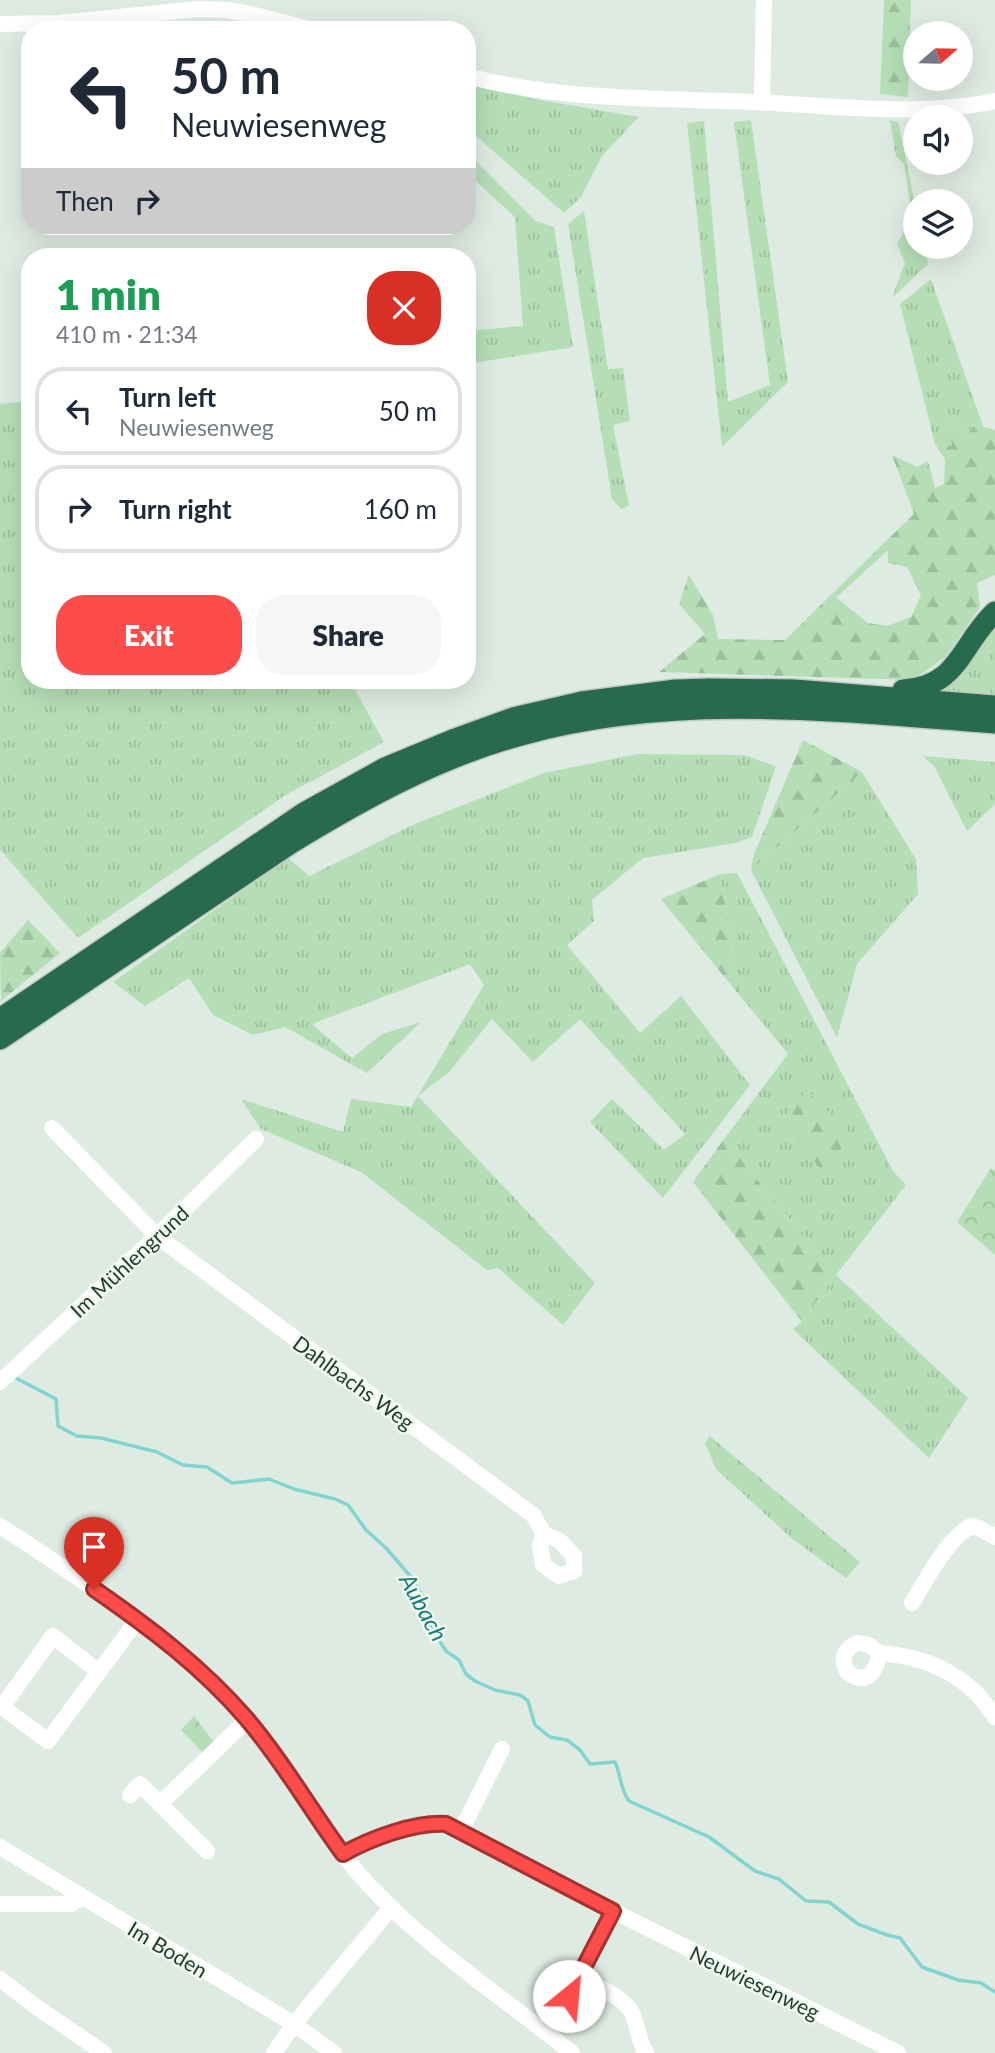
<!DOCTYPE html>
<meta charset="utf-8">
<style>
:root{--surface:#fff;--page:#f6f6f7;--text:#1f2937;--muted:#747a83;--line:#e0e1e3;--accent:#fc4d4b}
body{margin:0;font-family:Lato,sans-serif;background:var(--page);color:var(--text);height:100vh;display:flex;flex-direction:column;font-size:26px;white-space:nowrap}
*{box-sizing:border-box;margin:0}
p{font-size:23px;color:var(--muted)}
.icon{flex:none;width:38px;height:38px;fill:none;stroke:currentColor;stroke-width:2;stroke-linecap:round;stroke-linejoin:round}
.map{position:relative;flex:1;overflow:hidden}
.side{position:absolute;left:21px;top:248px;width:455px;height:441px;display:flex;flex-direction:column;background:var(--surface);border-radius:28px;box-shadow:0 7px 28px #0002}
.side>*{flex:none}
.banner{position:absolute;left:21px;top:21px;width:455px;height:214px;border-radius:28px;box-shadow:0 7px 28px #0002;background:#fff;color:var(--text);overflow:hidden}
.needle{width:46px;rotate:70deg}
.controls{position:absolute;left:903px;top:21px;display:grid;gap:14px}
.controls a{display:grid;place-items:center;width:70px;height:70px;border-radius:50%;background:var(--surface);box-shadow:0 7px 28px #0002;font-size:35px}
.pin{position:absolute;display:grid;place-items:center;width:60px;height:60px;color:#fff;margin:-72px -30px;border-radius:50% 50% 50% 0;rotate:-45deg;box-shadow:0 0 7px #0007}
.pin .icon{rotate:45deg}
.me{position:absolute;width:77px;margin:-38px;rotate:28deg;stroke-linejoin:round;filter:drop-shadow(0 0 5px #0008)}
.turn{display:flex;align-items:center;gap:24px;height:147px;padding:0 35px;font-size:32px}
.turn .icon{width:91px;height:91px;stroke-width:2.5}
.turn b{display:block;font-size:49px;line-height:60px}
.then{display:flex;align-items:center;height:66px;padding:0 35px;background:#0003;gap:14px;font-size:26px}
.round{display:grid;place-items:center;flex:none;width:74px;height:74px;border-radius:28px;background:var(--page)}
.overview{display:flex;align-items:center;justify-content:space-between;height:119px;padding:0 35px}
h1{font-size:42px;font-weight:800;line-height:52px;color:#1e9e55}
.primary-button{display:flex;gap:14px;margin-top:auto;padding:14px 35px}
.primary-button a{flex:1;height:80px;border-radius:28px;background:var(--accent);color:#fff;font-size:28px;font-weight:800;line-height:80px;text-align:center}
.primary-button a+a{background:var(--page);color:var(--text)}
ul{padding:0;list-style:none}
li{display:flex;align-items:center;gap:21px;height:88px;margin:0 14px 10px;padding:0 21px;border:4px solid var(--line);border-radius:28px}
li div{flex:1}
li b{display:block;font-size:26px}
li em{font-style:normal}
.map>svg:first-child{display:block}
.grass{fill:url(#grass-tufts)}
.forest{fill:url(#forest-firs)}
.park{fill:url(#park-crowns)}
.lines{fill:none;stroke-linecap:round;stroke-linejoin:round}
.stream{stroke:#81d5ce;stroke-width:3.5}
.highway-casing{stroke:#c0c8c4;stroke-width:24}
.minor{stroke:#fff;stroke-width:16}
.highway{stroke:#286a4d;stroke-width:21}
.route-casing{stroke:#a43231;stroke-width:18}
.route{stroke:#fc4d4b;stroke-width:12}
.labels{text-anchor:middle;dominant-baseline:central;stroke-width:5;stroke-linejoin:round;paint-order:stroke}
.street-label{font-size:21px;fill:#1e3c2d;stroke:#eff7f1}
.water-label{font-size:23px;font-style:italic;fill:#157b74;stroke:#eff7f1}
</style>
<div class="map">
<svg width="995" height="2053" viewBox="0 0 995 2053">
<defs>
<pattern id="grass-tufts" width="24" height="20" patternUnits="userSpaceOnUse" patternTransform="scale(1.75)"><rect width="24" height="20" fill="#b5deb6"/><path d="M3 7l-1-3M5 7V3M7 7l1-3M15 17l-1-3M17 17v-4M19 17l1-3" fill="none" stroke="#9bbf9d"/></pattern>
<pattern id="forest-firs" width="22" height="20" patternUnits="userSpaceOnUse" patternTransform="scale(1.75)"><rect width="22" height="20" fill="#b5deb6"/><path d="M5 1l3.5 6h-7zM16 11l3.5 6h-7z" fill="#9bbf9d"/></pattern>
<pattern id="park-crowns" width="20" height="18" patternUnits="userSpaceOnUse" patternTransform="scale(1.75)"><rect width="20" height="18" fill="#b5deb6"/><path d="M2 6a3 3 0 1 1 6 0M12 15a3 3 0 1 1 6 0" fill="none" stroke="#9bbf9d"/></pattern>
</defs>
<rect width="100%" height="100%" fill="#deebe2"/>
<g class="grass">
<path d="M467,83L534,99L639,117L602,156L581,197L564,213L467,128Z"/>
<path d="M751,120L788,382L722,447L687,123L704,121L728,402L770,385L734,122Z"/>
<path d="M890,120L898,122L915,203V247H925L928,264L892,298L905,263L897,244L912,217L904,164L896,156Z"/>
<path d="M467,152L536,221L554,227L573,347L467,364V331L523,326L515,217L467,173Z"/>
<path d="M584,211L608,369L623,368L630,421L613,425L629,506L621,509L612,499L568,224Z"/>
<path d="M931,279L983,426L974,424L965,436L947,417L953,446L935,444L900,304Z"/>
<path d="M30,401V681H350L384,742L284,796L78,938L0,850V404Z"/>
<path d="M887,540L888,550L837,597L832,594Z"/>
<path d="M995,622V694L934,691Z"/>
<path d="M637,754L744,755L776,766L752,837L735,843L643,858L592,900L594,921L567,945L640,1033L681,996L750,1085L663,1198L590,1122L612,1099L664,1150L685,1134L580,1019L533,1062L492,1019L450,1071L418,1096L595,1283L563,1325L498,1268L487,1270L361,1172L261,1129L241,1099L343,1132L351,1099L411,1107L484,985L470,964L312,1024L352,1058L382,1034L421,1022L367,1073L285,1027L253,1035L213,1015L189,978L145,1006L113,982L288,858L309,876L415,824L544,773Z"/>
<path d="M923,756L995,762V804L967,831L934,766Z"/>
<path d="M862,772L916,859L918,894L857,964L837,1038L751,870Z"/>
<path d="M737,873L893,1171L906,1185L836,1275L968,1398L929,1458L793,1329L802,1322L835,1275L724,1139L788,1054L740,996L720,874Z"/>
<path d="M710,1436L860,1562L846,1578L790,1537L716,1469L705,1443Z"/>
</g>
<g class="forest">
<path d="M884,0H911L908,97L880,94Z"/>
<path d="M947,416L965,436L975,424L995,430V575L977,583L980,607L945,657L913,680L659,672L705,634L679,604L689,575L713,615L718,639L785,640L832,594L868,623L887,626L911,617L921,595L907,567L888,563L887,540L914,514L892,455L917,467L928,461L935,488L944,484L945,459L935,444L952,446Z"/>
<path d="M803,740L862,772L751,870L754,854Z"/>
<path d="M720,874L740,996L661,899Z"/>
<path d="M28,920L60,953L1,1001L0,953Z"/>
<path d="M807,1090L853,1136L821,1170L782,1120Z"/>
<path d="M724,1139L835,1275L802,1322L693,1182Z"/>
</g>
<g class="park">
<path d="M991,1168L995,1171V1255L957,1222Z"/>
<path d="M194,1716L214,1742L203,1753L181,1730Z"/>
</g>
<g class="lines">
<path class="stream" d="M14,1377L56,1399L58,1426L77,1436L101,1438L157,1452L183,1465L207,1467L232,1483L269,1479L294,1489L335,1499L348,1505L366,1530L386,1548L411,1577L424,1599L430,1626L446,1651L459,1660L466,1674L475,1681L495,1690L520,1695L528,1701L535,1725L550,1737L567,1740L580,1750L590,1764L615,1762C621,1775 620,1789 629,1801L709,1837L755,1871L779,1879L806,1901L829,1902L858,1924L887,1935L900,1938L922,1967L958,1980L981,1983L995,1992"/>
<defs>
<g id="highway">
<path d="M903,690C959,687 960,645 995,612"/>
<path d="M0,1019L304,813L385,768L455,739L513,718L582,702L676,690L709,689L794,690L995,706"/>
<path d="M0,1039L291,843C363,799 439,757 521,735C675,692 837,711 995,723"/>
</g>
</defs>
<use href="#highway" class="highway-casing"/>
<g class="minor">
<path d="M0,24L59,23L198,9L227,10L255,15L312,30"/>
<path d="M467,76C561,101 661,98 757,102C837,106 917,117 995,101"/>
<path d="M762,103L764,0"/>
<path d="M52,1128L157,1236L533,1515L544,1534L560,1541L574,1556V1571L559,1576L543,1565L540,1545L544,1534"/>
<path d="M0,1382L157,1236L256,1139"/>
<path d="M0,1526C32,1546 62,1567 93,1588C148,1626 202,1666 246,1718C290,1770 321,1834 368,1884C426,1947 505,1999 572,2053"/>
<path d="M912,1603C927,1579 946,1540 971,1526L979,1528L995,1537"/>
<path d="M858,1643L869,1645L880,1653C876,1670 869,1686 848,1673C840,1661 843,1648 858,1643Z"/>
<path d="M880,1653C916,1656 947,1666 974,1691C982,1698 988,1708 995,1717"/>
<path d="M99,1672L53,1636L2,1707L48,1741L138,1619"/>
<path d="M130,1795L140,1784L160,1804"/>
<path d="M461,1831L502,1749"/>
<path d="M0,1847L294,2024L334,2053"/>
<path d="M207,1851L160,1804L247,1720"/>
<path d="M343,1854C371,1838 414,1822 446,1824L613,1911L898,2053"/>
<path d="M0,1904H71L82,1897"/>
<path d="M580,1977C595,1986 621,1995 631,2011C638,2024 638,2040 646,2053"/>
<path d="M0,1979L35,2006L104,2053"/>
<path d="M548,2034L613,1911"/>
<path d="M274,2053L294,2024L391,1908"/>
</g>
<use href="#highway" class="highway"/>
</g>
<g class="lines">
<defs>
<path id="route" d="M94,1589C149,1627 202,1667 246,1718C282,1760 310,1809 343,1854C371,1838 415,1822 446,1824L613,1911L569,1996"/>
</defs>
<use href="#route" class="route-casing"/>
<use href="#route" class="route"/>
</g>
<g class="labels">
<g class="street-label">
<text transform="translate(129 1261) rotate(-43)">Im Mühlengrund</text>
<text transform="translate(354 1382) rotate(36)">Dahlbachs Weg</text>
<text transform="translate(168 1949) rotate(31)">Im Boden</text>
<text transform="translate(755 1982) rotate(26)">Neuwiesenweg</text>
</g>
<g class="water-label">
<text transform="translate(424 1607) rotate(61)">Aubach</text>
</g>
</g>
</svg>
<div class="controls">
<a><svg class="needle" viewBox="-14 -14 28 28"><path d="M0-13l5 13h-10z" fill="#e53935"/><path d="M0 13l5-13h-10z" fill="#747a83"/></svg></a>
<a><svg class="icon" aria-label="sound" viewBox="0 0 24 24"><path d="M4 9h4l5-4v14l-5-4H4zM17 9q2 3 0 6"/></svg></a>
<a><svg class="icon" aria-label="layers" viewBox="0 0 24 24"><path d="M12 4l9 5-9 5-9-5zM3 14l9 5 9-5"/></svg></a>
</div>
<div class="pin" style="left:94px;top:1589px;background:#d93025"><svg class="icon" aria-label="arrive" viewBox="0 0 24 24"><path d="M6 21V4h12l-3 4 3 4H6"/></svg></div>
<svg class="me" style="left:569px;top:1996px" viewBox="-20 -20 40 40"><circle r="19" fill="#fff"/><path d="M0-13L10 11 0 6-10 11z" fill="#fc4d4b"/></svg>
<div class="banner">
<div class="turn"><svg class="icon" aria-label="left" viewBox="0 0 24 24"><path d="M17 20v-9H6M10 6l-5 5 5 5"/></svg><div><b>50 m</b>Neuwiesenweg</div></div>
<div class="then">Then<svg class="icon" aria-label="right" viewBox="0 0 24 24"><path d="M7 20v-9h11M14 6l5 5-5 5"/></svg></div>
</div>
<section class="side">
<div class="overview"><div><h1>1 min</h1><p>410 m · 21:34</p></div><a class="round" style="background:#d93025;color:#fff"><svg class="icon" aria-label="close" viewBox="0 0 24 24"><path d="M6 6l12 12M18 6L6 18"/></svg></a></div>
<ul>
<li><svg class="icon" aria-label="left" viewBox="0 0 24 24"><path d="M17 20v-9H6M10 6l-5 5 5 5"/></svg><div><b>Turn left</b><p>Neuwiesenweg</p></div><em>50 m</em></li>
<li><svg class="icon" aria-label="right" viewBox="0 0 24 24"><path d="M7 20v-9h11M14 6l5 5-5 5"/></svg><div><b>Turn right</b></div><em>160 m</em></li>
</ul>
<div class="primary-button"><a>Exit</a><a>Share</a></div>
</section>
</div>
